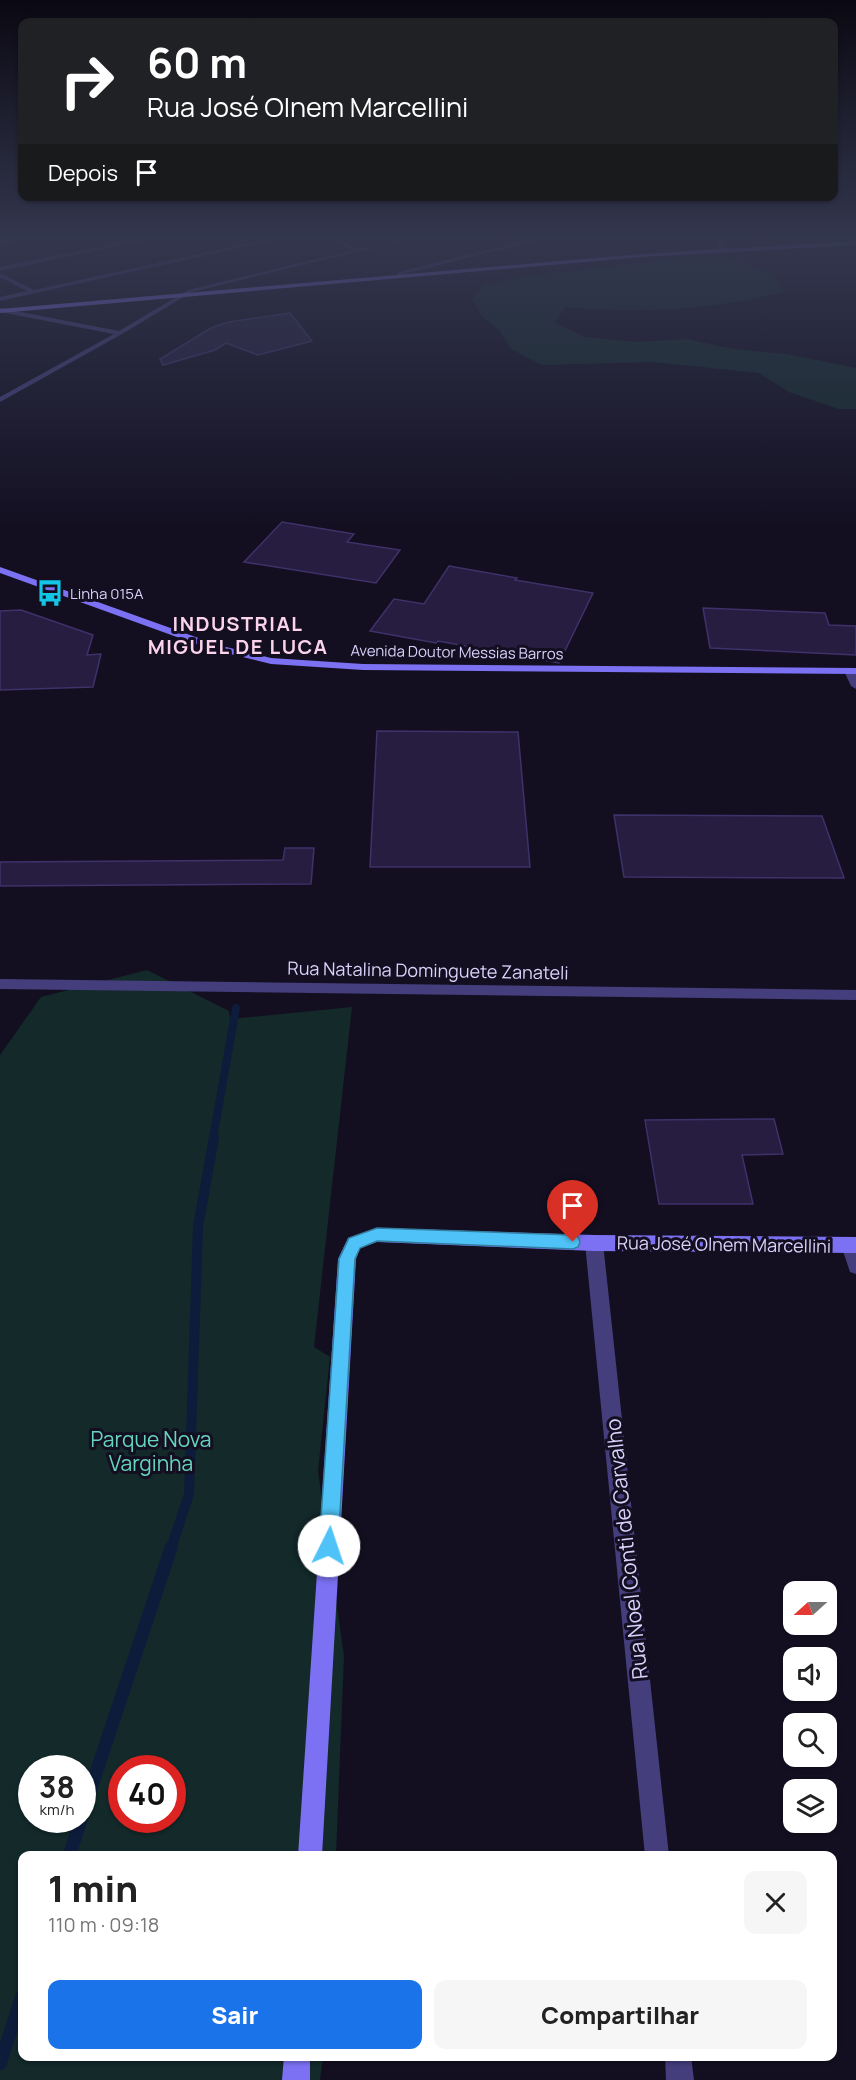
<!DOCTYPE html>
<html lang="pt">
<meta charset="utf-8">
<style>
:root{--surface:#fff;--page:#f6f6f6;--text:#222;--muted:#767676;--accent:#1a73e8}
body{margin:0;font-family:Manrope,sans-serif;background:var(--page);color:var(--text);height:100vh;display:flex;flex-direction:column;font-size:22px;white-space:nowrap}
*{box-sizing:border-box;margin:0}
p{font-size:20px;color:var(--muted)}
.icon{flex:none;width:33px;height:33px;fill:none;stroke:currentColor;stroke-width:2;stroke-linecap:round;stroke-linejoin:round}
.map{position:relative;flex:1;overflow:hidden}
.drawer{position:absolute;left:18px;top:1851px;width:819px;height:210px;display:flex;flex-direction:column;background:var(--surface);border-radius:12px;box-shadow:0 2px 4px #0004}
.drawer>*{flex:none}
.banner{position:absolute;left:18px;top:18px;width:820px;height:183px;border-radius:12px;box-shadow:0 2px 4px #0004;background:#202124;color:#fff;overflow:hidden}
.needle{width:39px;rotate:249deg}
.buttons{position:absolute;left:783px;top:1581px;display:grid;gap:12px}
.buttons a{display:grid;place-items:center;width:54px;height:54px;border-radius:12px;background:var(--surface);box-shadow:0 2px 4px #0004;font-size:30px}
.speed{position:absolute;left:18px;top:1755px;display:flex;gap:12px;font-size:30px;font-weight:700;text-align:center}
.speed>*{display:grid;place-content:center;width:78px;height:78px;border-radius:50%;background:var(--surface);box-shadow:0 2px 4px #0004;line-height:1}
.speed small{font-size:15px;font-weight:400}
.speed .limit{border:9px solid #d22;background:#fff;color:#111}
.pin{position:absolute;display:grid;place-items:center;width:51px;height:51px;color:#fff;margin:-62px -26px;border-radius:50% 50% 50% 0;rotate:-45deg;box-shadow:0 0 6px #0007}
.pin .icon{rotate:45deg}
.me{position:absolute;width:66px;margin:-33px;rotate:4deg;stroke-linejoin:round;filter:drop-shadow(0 0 4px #0008)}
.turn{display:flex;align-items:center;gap:21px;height:126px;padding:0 30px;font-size:27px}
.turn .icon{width:78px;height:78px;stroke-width:2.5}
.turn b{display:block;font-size:42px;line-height:51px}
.then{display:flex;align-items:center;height:57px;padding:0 30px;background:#0003;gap:12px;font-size:22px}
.round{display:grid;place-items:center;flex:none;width:63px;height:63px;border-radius:12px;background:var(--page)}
.head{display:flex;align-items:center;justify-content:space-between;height:102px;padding:0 30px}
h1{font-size:36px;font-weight:800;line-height:45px}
.primary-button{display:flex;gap:12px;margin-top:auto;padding:12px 30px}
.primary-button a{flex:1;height:69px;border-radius:12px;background:var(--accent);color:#fff;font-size:24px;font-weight:800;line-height:69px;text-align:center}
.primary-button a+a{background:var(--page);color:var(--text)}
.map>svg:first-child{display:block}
.green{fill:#13292a;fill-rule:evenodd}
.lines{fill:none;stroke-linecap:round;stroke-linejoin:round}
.stream-far2{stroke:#0d1c3b;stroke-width:8}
.stream-far1{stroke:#0d1c3b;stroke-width:10}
.stream{stroke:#0d1c3b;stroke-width:13}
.building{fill:#261d40;stroke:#3f316a;stroke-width:1.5}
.street{fill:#443e7c;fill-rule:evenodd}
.secondary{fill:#7c71f3;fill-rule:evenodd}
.route{fill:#4fc3f7;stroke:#337fa1;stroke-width:1.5}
.labels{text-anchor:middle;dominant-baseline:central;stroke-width:6;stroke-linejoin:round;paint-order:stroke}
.far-poi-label{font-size:15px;fill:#d9d2fb;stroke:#130f21;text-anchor:start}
.far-street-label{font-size:15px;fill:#d9d2fb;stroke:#130f21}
.street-label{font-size:18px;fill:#d9d2fb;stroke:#130f21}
.far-district-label{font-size:20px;font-weight:bold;letter-spacing:1.5px;fill:#fbd4eb;stroke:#130f21}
.near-park-label{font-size:21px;fill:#65d5bf;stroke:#130f21}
.near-street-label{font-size:21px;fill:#d9d2fb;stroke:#130f21}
</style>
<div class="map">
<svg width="856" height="2080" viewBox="0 0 856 2080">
<rect width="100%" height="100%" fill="#130f21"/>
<g class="green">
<path d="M707,255L734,259L775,276L784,292C708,310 643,314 565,307L555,322L585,337L636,342L686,339L734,349L786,354L856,368V409H839L789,392L759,373L652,362L542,365L511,349L500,331L481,315L472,299L483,285L522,277Z"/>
<path d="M147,970L229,1011L230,1019L352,1007L314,1347L330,1357L318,1471L344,1656L336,1855L22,1856V2056L323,2057L320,2080H0V1055L41,997ZM32,1768H82V1820H32ZM122,1768H172V1820H122Z"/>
</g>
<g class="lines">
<path class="stream-far2" d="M213,1138L236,1008"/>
<path class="stream-far1" d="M171,1549L189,1494L198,1227L214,1137"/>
<g class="stream">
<path d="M82,1815L171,1548"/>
<path d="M69,1856L81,1820"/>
<path d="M0,2064L22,1996"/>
</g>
</g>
<g class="building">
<path d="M290,313L312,341L258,355L226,343L215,350L163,365L160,359L211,328L228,322Z"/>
<path d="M282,522L354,534L347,542L400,550L376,583L244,562Z"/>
<path d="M449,566L517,578L515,580L593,593L559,663L438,641L436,643L370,631L394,599L424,604Z"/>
<path d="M703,608L825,613L829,625L856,626V655L710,648Z"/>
<path d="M21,610L93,635L87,655L101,654L93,687L0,690V611Z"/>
<path d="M377,731L518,732L530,867H370Z"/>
<path d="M614,815L822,816L844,878L624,877Z"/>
<path d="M285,848H314L311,884L0,886V862L283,860Z"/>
<path d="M774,1119L783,1154L742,1155L753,1204H659L645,1120Z"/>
</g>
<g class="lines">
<g class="street">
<path d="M11,239H24L0,245V241Z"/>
<path d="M137,239H149L0,271V267Z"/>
<path d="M267,239H279L0,301V297L27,291L0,277V273L34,290Z"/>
<path d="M328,239C340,239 350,248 361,248C376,249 393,239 409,239L192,292L122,334L0,402V397L114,334L0,312V308L119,331L188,290L354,250Z"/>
<path d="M532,239H543L403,274L400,278L395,277L399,272Z"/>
<path d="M716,239H722L724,250H720Z"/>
<path d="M849,668L853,669L856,674V689L851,686L844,671Z"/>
<path d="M0,979L856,990V1000L0,989Z"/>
<path d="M594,1235L600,1238L603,1243L669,1856H645L585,1243L588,1238Z"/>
<path d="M850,1237L856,1240V1274L850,1272L841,1245L844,1240Z"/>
<path d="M665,2056H691L694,2080H666Z"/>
</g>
<g class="secondary">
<path d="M856,241V245L642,257L0,313V309L642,254Z"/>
<path d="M0,567L218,645L271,658L363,664L856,668V674L363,670L271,664L210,649L0,573Z"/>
<path d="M377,1228L594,1235L856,1237V1253L594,1251L377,1242L360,1248L356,1259L322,1856H298L338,1259L348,1238Z"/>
<path d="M284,2056H310V2080H282Z"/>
</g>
</g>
<linearGradient id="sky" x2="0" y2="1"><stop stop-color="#0a0812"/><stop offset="0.45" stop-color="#33374e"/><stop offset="1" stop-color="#33374e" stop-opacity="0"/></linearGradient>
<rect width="856" height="530" fill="url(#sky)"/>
<path class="route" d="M377,1228L573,1235L578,1237L580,1242L578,1247L573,1249L377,1241L360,1248L355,1259L338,1546L336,1552L329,1555L322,1552L319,1546L339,1259L349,1238Z"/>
<defs>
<symbol id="bus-bare" viewBox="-9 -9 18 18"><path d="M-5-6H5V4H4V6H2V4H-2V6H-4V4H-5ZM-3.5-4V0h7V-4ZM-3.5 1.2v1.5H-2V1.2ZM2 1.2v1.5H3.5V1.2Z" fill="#13c6e6" stroke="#130f21" stroke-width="2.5" paint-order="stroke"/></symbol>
</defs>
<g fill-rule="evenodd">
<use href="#bus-bare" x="31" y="574" width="38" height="38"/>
</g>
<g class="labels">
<g class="far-poi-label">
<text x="70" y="593">Linha 015A</text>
</g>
<g class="far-street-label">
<text transform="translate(457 652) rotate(1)">Avenida Doutor Messias Barros</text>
</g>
<g class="street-label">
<text transform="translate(428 970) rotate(1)">Rua Natalina Dominguete Zanateli</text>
<text transform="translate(724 1244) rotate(1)">Rua José Olnem Marcellini</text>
</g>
<g class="far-district-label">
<text x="238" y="623">INDUSTRIAL<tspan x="238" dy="23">MIGUEL DE LUCA</tspan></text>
</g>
<g class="near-park-label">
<text x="151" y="1439">Parque Nova<tspan x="151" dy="24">Varginha</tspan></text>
</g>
<g class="near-street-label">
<text transform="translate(626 1549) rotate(-96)">Rua Noel Conti de Carvalho</text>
</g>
</g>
</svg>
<div class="buttons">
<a><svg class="needle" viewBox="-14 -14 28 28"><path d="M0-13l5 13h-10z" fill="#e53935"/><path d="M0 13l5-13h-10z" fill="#767676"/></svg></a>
<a><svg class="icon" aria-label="sound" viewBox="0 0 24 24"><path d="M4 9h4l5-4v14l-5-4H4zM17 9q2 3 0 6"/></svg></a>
<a><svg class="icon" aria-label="search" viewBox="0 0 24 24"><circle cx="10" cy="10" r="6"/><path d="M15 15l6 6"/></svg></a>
<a><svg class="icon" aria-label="layers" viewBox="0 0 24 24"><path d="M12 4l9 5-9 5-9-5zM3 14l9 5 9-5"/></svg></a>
</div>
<div class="speed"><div>38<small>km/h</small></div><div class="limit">40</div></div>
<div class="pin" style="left:573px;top:1242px;background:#d93025"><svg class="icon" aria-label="arrive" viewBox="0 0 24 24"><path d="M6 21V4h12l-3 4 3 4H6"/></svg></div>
<svg class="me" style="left:329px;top:1546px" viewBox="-20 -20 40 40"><circle r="19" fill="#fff"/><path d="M0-13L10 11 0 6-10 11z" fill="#4fc3f7"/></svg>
<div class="banner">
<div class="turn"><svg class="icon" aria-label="right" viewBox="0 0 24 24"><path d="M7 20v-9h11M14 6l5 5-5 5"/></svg><div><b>60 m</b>Rua José Olnem Marcellini</div></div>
<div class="then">Depois<svg class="icon" aria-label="arrive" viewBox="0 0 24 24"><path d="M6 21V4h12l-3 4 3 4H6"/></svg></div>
</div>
<section class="drawer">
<div class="head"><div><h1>1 min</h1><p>110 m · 09:18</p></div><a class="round"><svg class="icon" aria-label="close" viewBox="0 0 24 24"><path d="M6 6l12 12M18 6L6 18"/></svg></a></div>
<div class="primary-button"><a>Sair</a><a>Compartilhar</a></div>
</section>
</div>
